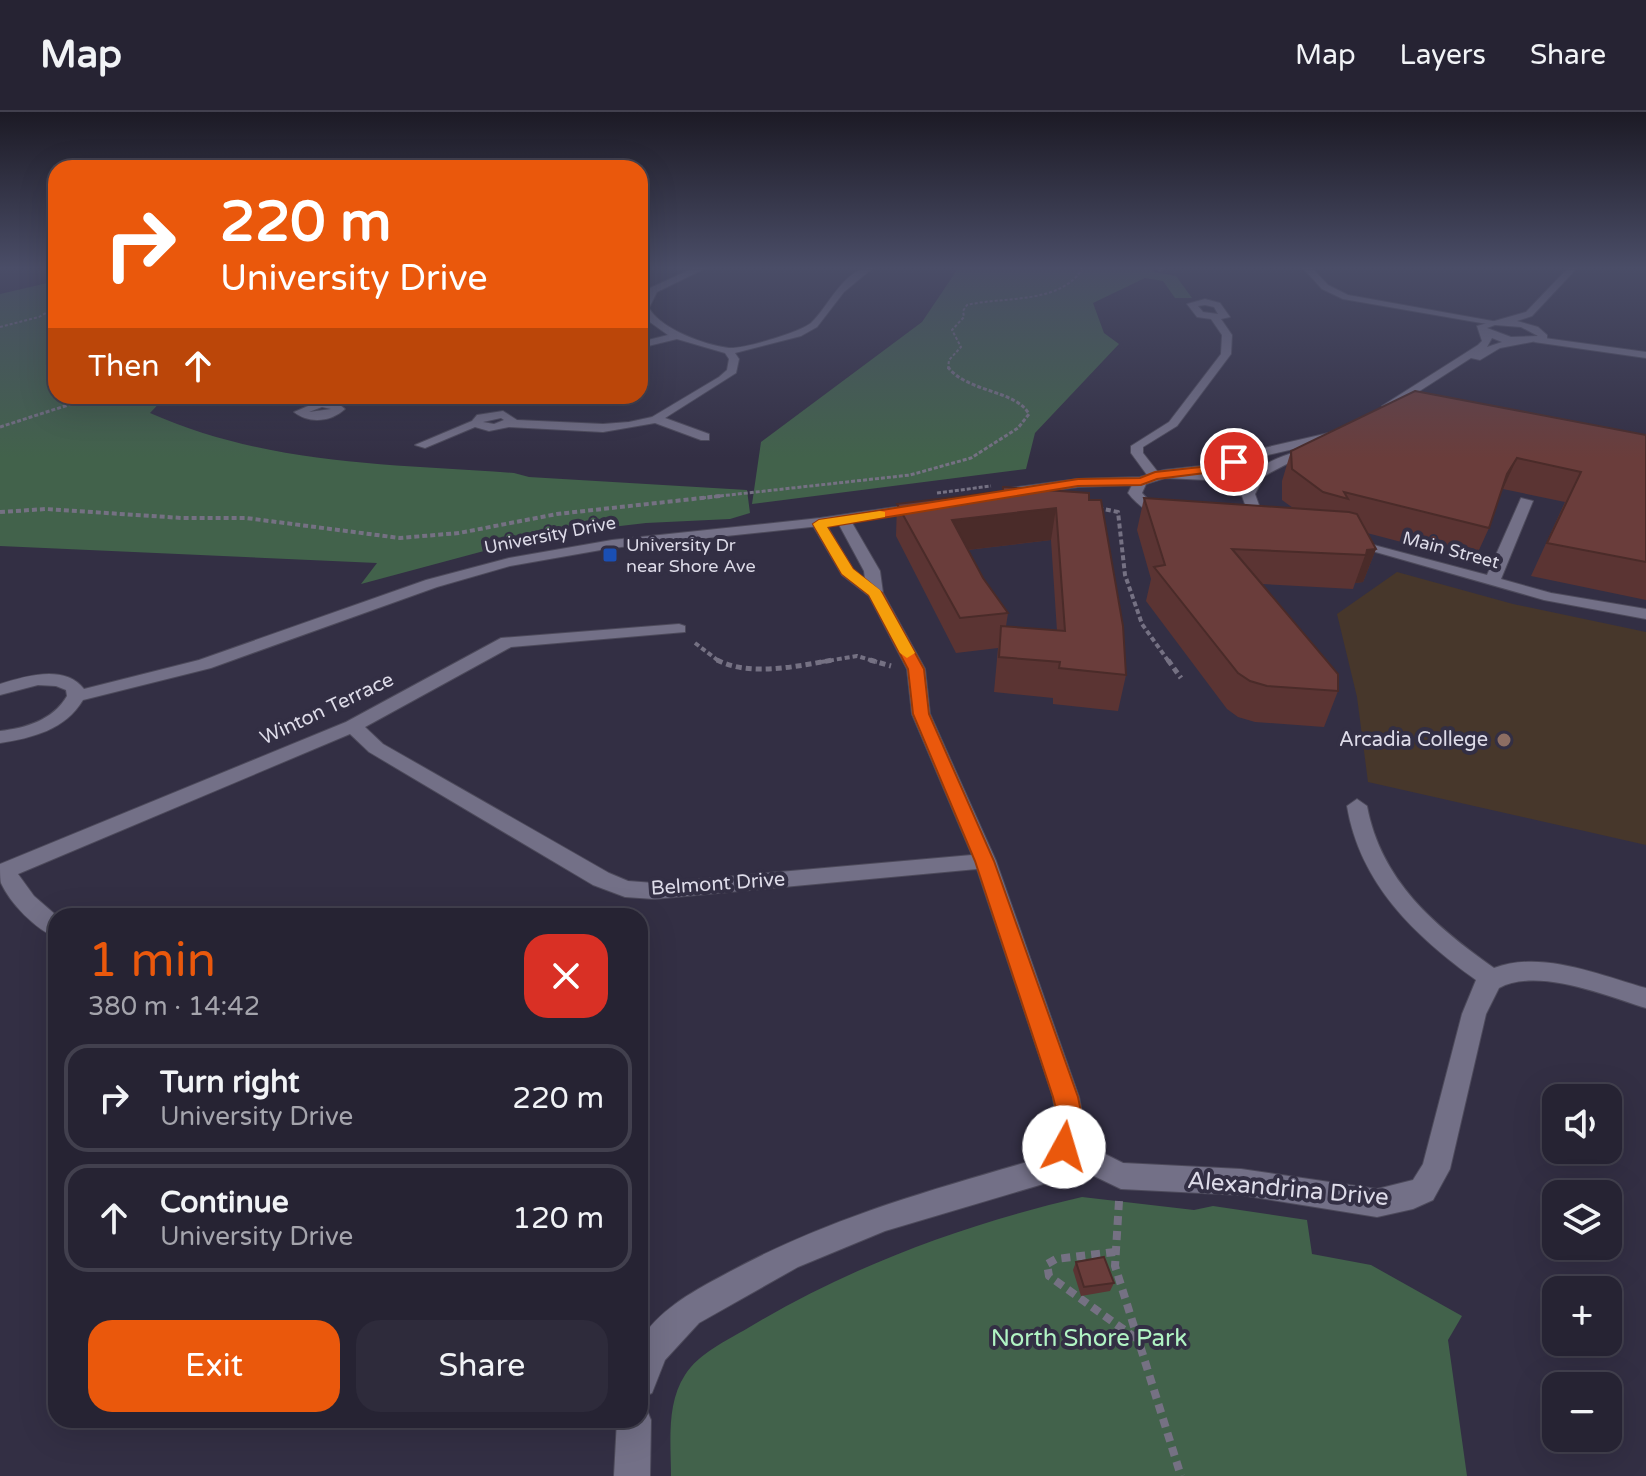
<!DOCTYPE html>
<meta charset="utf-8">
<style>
:root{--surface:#262333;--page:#2e2b3b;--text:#f1f3f6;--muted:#a4a4ac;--line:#42404e;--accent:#ea580c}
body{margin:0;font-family:"Varela Round",sans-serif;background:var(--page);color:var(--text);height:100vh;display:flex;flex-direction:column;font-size:30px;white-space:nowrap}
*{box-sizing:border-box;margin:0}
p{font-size:26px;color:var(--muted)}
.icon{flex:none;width:44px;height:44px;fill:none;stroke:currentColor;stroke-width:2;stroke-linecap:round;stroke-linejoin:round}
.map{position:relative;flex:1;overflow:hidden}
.sheet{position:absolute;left:48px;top:796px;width:600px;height:520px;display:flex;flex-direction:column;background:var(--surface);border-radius:24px;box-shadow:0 8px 32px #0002,0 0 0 2px var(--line)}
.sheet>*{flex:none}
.top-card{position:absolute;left:48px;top:48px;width:600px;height:244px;border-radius:24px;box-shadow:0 8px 32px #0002,0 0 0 2px var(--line);background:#ea580c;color:#fff;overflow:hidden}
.fabs{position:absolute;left:1542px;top:972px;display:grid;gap:16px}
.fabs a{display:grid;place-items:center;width:80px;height:80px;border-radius:16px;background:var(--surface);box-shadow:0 8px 32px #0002,0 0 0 2px var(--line);font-size:40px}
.pin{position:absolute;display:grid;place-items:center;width:68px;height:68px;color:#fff;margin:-34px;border:4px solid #fff;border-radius:50%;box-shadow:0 2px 8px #0007}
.me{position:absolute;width:88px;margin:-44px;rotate:6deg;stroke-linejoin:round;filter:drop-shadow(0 0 6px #0008)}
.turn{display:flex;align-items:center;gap:28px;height:168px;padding:0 40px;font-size:36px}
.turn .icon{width:104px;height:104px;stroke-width:2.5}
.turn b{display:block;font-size:56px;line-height:68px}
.then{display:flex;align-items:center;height:76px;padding:0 40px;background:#0003;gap:16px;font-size:30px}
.round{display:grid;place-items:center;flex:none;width:84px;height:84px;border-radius:24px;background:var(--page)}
.head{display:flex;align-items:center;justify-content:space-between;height:136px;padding:0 40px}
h1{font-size:48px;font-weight:600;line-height:60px;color:var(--accent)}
.primary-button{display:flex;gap:16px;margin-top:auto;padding:16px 40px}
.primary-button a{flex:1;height:92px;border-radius:24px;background:var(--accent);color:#fff;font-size:32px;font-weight:600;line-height:92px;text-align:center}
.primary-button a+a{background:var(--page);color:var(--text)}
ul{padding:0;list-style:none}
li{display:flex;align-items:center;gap:24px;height:108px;margin:0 16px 12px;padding:0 24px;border:4px solid var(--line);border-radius:24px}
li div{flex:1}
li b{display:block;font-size:30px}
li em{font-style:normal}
header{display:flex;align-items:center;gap:48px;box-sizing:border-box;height:112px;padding:0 40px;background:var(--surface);border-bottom:2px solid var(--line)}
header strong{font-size:38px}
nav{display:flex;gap:44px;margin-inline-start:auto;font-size:28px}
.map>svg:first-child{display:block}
.education{fill:#47372b}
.green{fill:#42624b}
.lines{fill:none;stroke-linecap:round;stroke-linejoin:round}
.minor-casing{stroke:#4d4a5b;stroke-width:2}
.tertiary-casing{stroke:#4d4a5b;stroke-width:2}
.path-far4{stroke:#757183;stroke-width:2;stroke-dasharray:3 2;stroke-linecap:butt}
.path-far3{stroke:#757183;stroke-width:3;stroke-dasharray:4 2;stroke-linecap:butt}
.path-far2{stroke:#757183;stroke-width:4;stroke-dasharray:5 3;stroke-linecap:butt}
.path-far1{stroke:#757183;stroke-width:5;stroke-dasharray:6 4;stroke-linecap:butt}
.path{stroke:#757183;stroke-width:8;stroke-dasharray:9 6;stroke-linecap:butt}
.minor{fill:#737087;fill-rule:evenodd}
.tertiary{fill:#737087;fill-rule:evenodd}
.wall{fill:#5b3433;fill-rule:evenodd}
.shaded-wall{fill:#4a2b29}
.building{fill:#6a3d3b;stroke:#4a2b29;stroke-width:2}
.route{fill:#ea580c;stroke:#983908;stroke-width:2}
.slow{fill:#f59e0b}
.transit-dot{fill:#1a4fb4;stroke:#332f44;stroke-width:3}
.education-dot{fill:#8d6e63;stroke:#332f44;stroke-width:3}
.labels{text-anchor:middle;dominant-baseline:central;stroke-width:8;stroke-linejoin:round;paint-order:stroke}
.far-street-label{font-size:18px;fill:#dddbe8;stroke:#332f44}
.far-poi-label{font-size:18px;fill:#dddbe8;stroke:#332f44;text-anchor:start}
.street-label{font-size:20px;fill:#dddbe8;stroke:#332f44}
.poi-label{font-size:20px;fill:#dddbe8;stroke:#332f44;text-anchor:end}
.near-street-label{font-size:24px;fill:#dddbe8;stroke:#332f44}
.near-park-label{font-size:24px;fill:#b0f3c3;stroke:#332f44}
</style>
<header>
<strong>Map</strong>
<nav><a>Map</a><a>Layers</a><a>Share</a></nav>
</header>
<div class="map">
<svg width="1646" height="1364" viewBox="0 0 1646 1364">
<rect width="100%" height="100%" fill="#332f44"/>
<path class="education" d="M1397,460L1513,492L1646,520V733L1368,670L1357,585L1337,502Z"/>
<g class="green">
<path d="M959,155H1153L1154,160L1176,164L1192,186H1175L1163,169L1145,166L1093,191L1104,221L1119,232L1035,321L1026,357L752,392L761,330L922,210Z"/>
<path d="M56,169V284H166L150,301C268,353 388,352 514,361L529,365L747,378L750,401L730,407L646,411L543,423L361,472L377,451L0,434V182Z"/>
<path d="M1082,1085L1194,1098L1213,1094L1307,1108L1312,1142L1371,1153L1462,1204L1448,1228L1467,1364H671C671,1331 666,1292 685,1263C699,1241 726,1229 748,1216C851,1154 965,1112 1082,1085Z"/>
</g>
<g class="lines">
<defs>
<g id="minor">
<path d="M696,155H708L657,180L649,196C661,217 704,233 729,236C744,237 800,220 811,211C830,193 844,155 874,155L844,180L817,215L801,224L735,241L739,247L736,261L665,306L709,322V328H701L655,311L603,320L509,315L489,319L475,315L425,336L415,333L472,309L477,303L503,299L517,308L603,312L629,310L652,305L719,265L727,258L729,247L725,241L677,227L640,236V230L668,223L647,208L640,197L650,176ZM501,306L504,308L494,312L483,310Z"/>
<path d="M1156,155H1164V157L1160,159Z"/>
<path d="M1302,155H1311L1328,173L1348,183L1498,210L1493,213L1343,187L1322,177Z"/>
<path d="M1205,187L1220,191L1230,205L1221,207L1232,223L1231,242L1177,314L1143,335V341L1161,364L1150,367L1131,341V334L1169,310L1221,242L1222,223L1211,207L1197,205L1187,192ZM1205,193L1214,195L1218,202L1203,200L1198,194Z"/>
<path d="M1537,225L1646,240V246L1534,230Z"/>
<path d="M320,289L336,290L345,297C331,310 309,312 294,300ZM322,295L331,297L309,300Z"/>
<path d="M1521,386L1533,389L1501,467L1551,481L1646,497V507L1544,488L1344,431L1351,427L1487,463Z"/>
<path d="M844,405L851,409L880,459L883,481L925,557L930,602L996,749L1079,985L1083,1006L1079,1029L1123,1051L1241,1057L1377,1077L1413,1068L1423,1052L1462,902L1476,868C1415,824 1360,772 1347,694L1357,687L1367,694C1381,769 1435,814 1494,856C1542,838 1599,863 1646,876V896C1606,884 1538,855 1499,876L1486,902L1450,1057L1433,1088L1413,1097L1377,1105L1241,1083L1121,1077L1069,1052L1060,1066L1050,1070L885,1119L798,1155L699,1211L665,1248L652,1281L640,1286V1229C658,1199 690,1181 720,1165C824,1107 927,1079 1041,1046C1055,1026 1057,1009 1053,985L977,757L654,787L625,785L593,773L369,640L350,622L18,762L34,784L57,804L56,825C36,818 10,791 1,771C0,766 0,758 0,752L346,610L501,526L679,512L685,514V520L511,535L365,615L383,632L609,761L628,769L654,771L972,743L912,602L907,557L869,484L842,463L812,412L824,409L853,457L865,467L864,459L837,409Z"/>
<path d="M640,1293L646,1296L651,1308L650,1364H614L617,1308H640Z"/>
</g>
<g id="tertiary">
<path d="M1569,155H1578L1532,204L1517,209L1538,215L1547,223V227L1500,236L1480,248L1471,246L1390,298H1382V294L1478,233L1482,229L1477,214L1526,200ZM1495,213L1521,215L1538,224L1511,225L1487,216ZM1492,226L1502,230L1487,235Z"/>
<path d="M1333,320L1339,324L1337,327L1259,345L1225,359L1210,361L1244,374C1256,353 1276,346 1298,339L1304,343L1264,364L1255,382L1260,396C1227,432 1155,417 1128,381L1132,373L1078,375L1010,384L1003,380L1010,376L1078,367L1140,365L1164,358L1219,352L1251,339ZM1165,366L1207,368L1242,384L1246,395C1217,418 1164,408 1142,381L1146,372Z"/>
<path d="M923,391L928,392V398L820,414L612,436L510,454L437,475L211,556L83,588C65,618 32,626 0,631V619C26,616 53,608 67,584L66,578L56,574L38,573L0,583V572C25,564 65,552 84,577L199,548L426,468L509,446L612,428L820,406Z"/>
</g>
</defs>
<use href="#minor" class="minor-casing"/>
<use href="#tertiary" class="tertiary-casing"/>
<g class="path-far4">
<path d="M0,215L39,205L56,195"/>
<path d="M948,257L949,248L961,235L952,218L964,205L963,199L967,193C1003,184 1063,193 1083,155"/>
</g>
<g class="path-far3">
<path d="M0,315L96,284"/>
<path d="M937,381L991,374"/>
<path d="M702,386L910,363L971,346L1018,316L1029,302C1016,278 966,280 948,255"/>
</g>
<g class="path-far2">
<path d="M1098,396L1118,400L1125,463L1142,512L1169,550"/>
<path d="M0,400L46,397L182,406H246L400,426L459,421L557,402L720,384"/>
<path d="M695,531L720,550"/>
<path d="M821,550L857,544L877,550"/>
</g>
<g class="path-far1">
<path d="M717,548C750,565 798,554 833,548"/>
<path d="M870,548L891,554"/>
<path d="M1168,548L1181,566"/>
</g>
<g class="path">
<path d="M1119,1089L1115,1154L1181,1364"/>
<path d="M1115,1140L1056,1147L1047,1152L1049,1164L1137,1227"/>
</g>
<use href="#minor" class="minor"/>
<use href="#tertiary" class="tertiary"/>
</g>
<g class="wall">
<path d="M1646,323V488L1531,464L1565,390L1503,377L1501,381L1489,416L1474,449L1367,421L1376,437L1363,470L1355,471L1353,477L1262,472L1338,579L1324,615L1255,610L1238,605L1227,597L1146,489L1151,467L1137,418L1144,386L1293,396L1282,388V369L1291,339Z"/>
<path d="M1089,388L1126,563L1118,599L1053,592V586L994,580L998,536L956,541L896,424L897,392ZM1051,428L1057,519L1006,514L1008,501L983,466L968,438Z"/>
<path d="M1076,1150L1114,1171L1110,1179L1081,1184L1073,1158Z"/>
</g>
<g class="shaded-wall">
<path d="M1517,346L1503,377L1492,393L1507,362Z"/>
<path d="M1056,396L1051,428L949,440L952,408Z"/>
<path d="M1376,437L1363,470L1355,471L1367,438Z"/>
</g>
<g class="building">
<path d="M1415,279L1646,323V450L1547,431L1581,360L1517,346L1507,362L1489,416L1344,380L1348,387L1323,380L1292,357L1291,339Z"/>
<path d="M1003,375L1089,381V388H1101L1123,514L1126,563L1059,556L1060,550L999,545L1001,514L1065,519L1056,396L952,408L983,466L1008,501L960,506L897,392L1003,379Z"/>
<path d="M1144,386L1349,400L1357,402L1376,437L1367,438L1366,443L1232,437L1338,562V579L1267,574L1250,569L1238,561L1154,455L1165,453Z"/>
<path d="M1104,1145L1114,1171L1084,1175L1076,1150Z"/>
</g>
<linearGradient id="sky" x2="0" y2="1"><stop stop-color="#1c1a25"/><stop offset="0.45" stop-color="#4a4d67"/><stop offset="1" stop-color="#4a4d67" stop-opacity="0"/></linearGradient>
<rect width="1646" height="346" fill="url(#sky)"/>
<path class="route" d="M1234,347L1238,348V353L1221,359L1157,367L1141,373L1078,374L827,415L853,457L882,481L924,557L929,602L994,749L1078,985L1083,1009L1073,1044L1064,1047L1055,1044L1052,1035L1059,1009L1053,985L975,749L913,602L908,557L869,483L842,462L813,412L819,408L1078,367L1140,366L1155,360L1219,353Z"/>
<path class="slow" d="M880,399L885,400V405L827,415L853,457L880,478L915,541L907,546L900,541L869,483L842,462L813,412L819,408Z"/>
<rect class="transit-dot" x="602" y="435" width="16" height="16" rx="4"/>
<circle class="education-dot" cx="1504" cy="628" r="8"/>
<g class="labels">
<g class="far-street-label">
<text transform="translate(550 423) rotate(-11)">University Drive</text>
<text transform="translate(1451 438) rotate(15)">Main Street</text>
</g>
<g class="far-poi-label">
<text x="626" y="433">University Dr<tspan x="626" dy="21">near Shore Ave</tspan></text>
</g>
<g class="street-label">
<text transform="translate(327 597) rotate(-25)">Winton Terrace</text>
<text transform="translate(718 772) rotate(-4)">Belmont Drive</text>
</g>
<g class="poi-label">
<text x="1488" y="628">Arcadia College</text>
</g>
<g class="near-street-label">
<text transform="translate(1288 1077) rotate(5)">Alexandrina Drive</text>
</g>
<g class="near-park-label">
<text x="1089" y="1226">North Shore Park</text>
</g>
</g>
</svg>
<div class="fabs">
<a><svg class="icon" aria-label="sound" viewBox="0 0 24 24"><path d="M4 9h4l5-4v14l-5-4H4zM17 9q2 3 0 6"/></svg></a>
<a><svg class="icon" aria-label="layers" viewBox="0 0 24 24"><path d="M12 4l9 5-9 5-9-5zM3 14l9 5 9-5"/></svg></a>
<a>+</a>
<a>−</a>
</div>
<div class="pin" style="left:1234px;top:350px;background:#d93025"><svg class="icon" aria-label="arrive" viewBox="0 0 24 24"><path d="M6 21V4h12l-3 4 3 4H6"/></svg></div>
<svg class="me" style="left:1064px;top:1035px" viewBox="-20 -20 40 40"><circle r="19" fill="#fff"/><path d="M0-13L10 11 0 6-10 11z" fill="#ea580c"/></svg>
<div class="top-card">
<div class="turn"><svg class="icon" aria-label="right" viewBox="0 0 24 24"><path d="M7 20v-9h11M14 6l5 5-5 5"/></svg><div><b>220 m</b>University Drive</div></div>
<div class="then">Then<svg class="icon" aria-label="ahead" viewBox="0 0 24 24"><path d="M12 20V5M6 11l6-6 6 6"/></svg></div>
</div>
<section class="sheet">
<div class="head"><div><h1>1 min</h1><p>380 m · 14:42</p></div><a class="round" style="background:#d93025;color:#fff"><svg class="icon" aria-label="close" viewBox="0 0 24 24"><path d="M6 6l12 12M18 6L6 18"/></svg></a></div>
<ul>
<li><svg class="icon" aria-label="right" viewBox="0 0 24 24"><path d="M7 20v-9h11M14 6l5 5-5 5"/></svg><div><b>Turn right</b><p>University Drive</p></div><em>220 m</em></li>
<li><svg class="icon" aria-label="ahead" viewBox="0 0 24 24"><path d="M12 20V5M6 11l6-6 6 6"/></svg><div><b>Continue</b><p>University Drive</p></div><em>120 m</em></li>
</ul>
<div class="primary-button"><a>Exit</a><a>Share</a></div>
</section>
</div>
